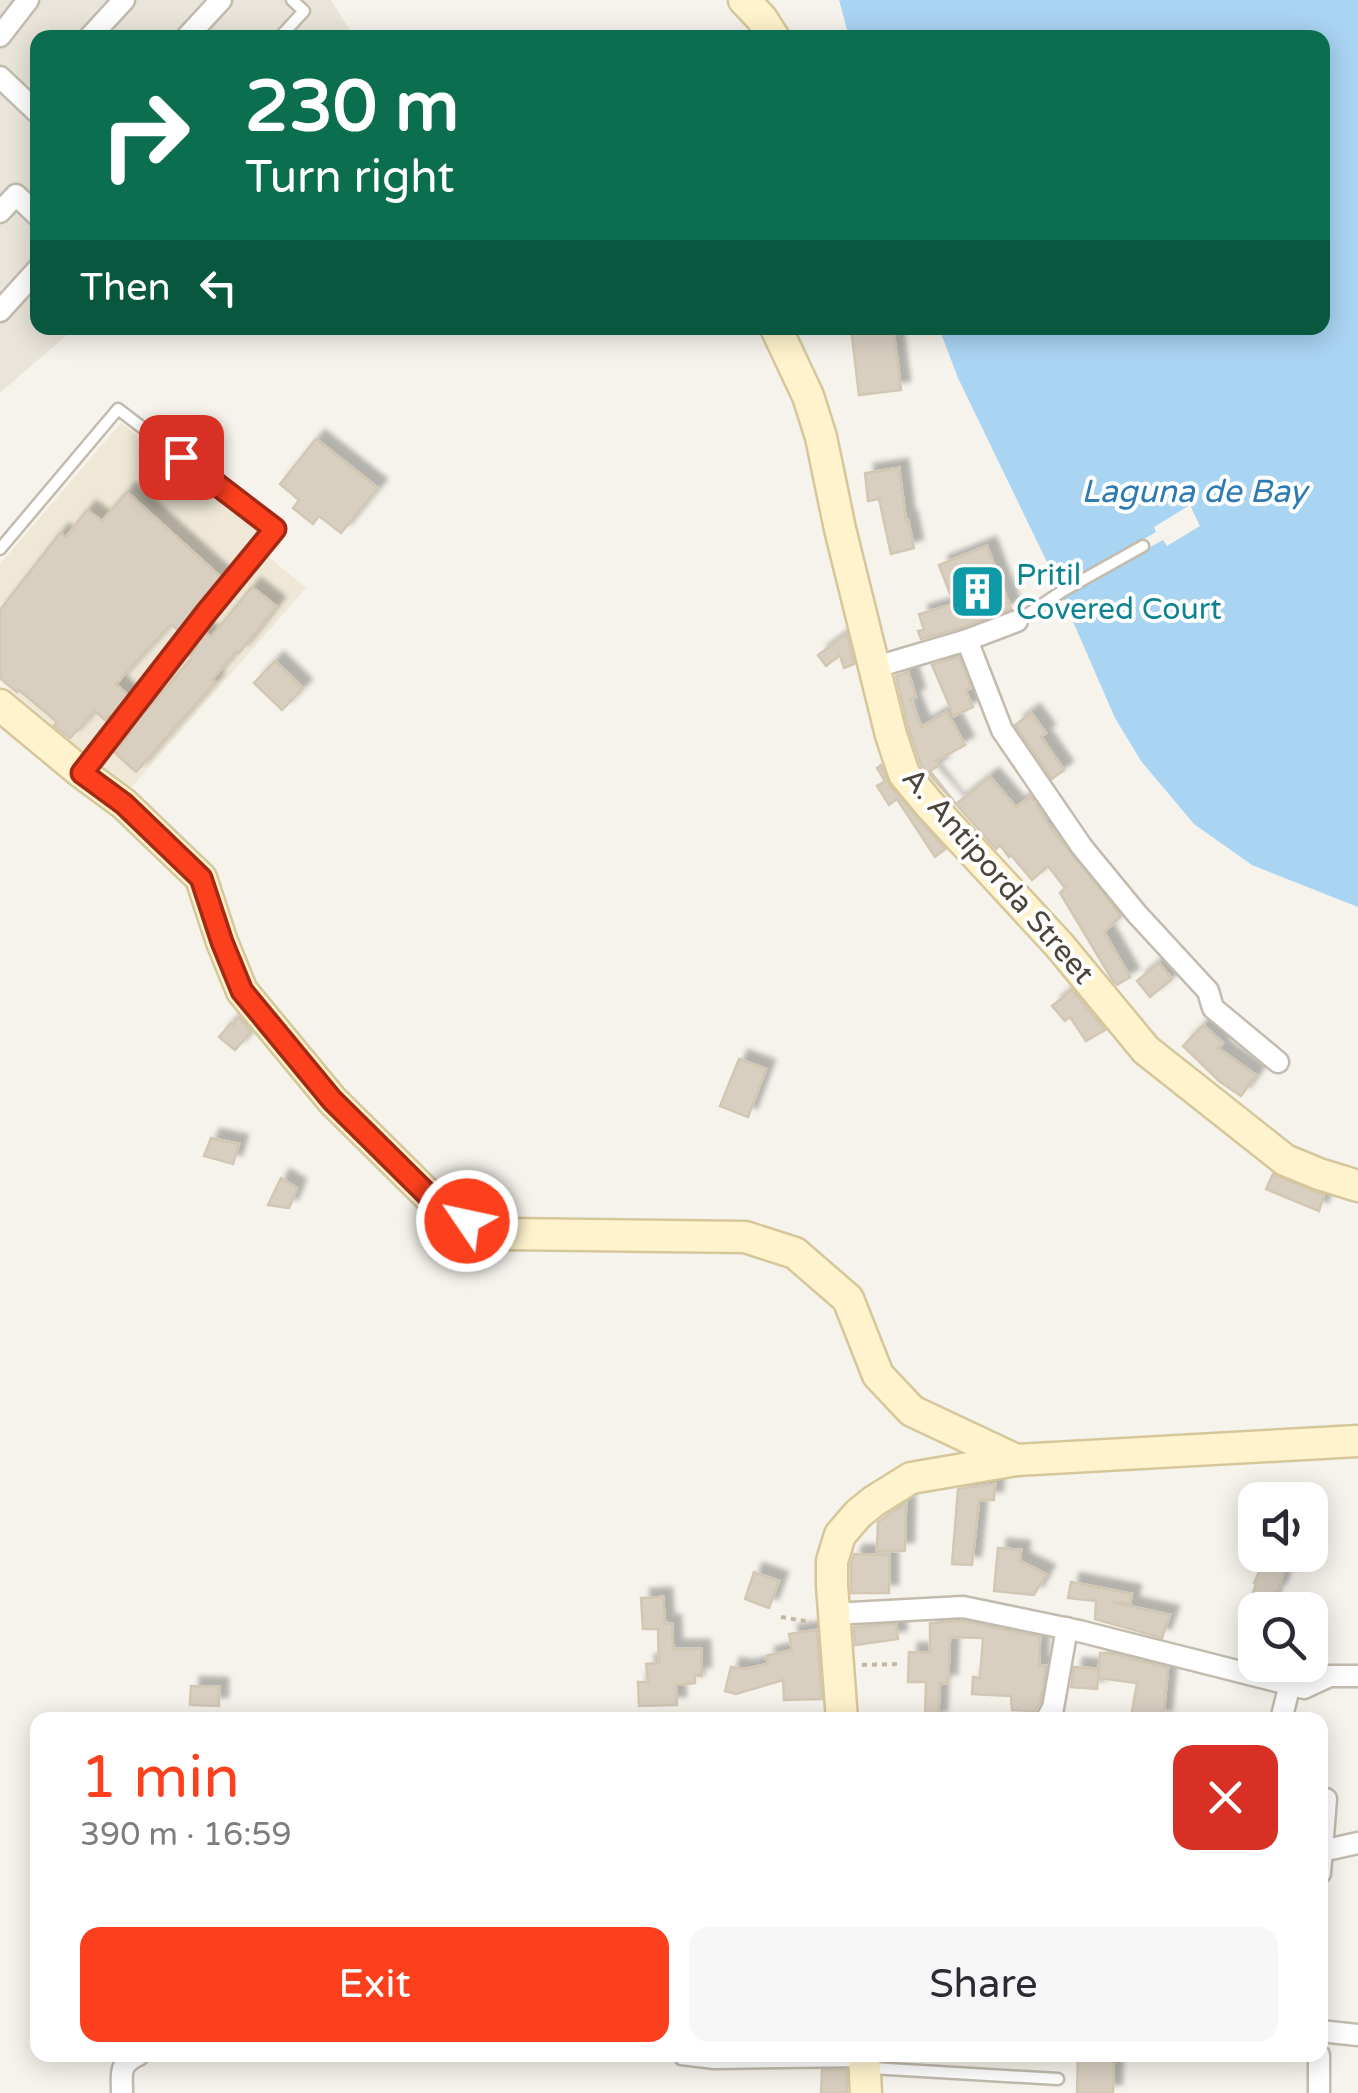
<!DOCTYPE html>
<meta charset="utf-8">
<style>
:root{--surface:#fff;--page:#f7f7f7;--text:#2b2b33;--muted:#7c7c81;--accent:#fc3f1d}
body{margin:0;font-family:"Varela Round",sans-serif;background:var(--page);color:var(--text);height:100vh;display:flex;flex-direction:column;font-size:38px;white-space:nowrap}
*{box-sizing:border-box;margin:0}
p{font-size:32px;color:var(--muted)}
.icon{flex:none;width:55px;height:55px;fill:none;stroke:currentColor;stroke-width:2;stroke-linecap:round;stroke-linejoin:round}
.map{position:relative;flex:1;overflow:hidden}
.details{position:absolute;left:30px;top:1712px;width:1298px;height:350px;display:flex;flex-direction:column;background:var(--surface);border-radius:20px;box-shadow:0 5px 25px #0003}
.details>*{flex:none}
.hud{position:absolute;left:30px;top:30px;width:1300px;height:305px;border-radius:20px;box-shadow:0 5px 25px #0003;background:#0b6e4f;color:#fff;overflow:hidden}
.fabs{position:absolute;left:1238px;top:1482px;display:grid;gap:20px}
.fabs a{display:grid;place-items:center;width:90px;height:90px;border-radius:20px;background:var(--surface);box-shadow:0 5px 25px #0003;font-size:50px}
.pin{position:absolute;display:grid;place-items:center;width:85px;height:85px;color:#fff;margin:-42px;border-radius:20px;box-shadow:0 5px 15px #0006}
.me{position:absolute;width:110px;margin:-55px;rotate:304deg;stroke-linejoin:round;filter:drop-shadow(0 0 8px #0008)}
.turn{display:flex;align-items:center;gap:35px;height:210px;padding:0 50px;font-size:45px}
.turn .icon{width:130px;height:130px;stroke-width:2.5}
.turn b{display:block;font-size:70px;line-height:85px}
.then{display:flex;align-items:center;height:95px;padding:0 50px;background:#0003;gap:20px;font-size:38px}
.round{display:grid;place-items:center;flex:none;width:105px;height:105px;border-radius:20px;background:var(--page)}
.overview{display:flex;align-items:center;justify-content:space-between;height:170px;padding:0 50px}
h1{font-size:60px;font-weight:600;line-height:75px;color:var(--accent)}
.button{display:flex;gap:20px;margin-top:auto;padding:20px 50px}
.button a{flex:1;height:115px;border-radius:20px;background:var(--accent);color:#fff;font-size:40px;font-weight:600;line-height:115px;text-align:center}
.button a+a{background:var(--page);color:var(--text)}
.map>svg:first-child{display:block}
.residential{fill:#eae5da}
.education{fill:#efe8d6}
.water{fill:#a9d4f2}
.pier{fill:#f6f3ec}
.building{fill:#d8cfc1;stroke:#d3c7b4;stroke-width:2.5;filter:url(#shadow)}
.lines{fill:none;stroke-linecap:round;stroke-linejoin:round}
.lane-casing{stroke:#c2bbae;stroke-width:15}
.street-casing{stroke:#c2bbae;stroke-width:25}
.secondary-casing{stroke:#d6c79b;stroke-width:35}
.path{stroke:#c4b79f;stroke-width:4;stroke-dasharray:5 5;stroke-linecap:butt}
.lane{stroke:#fff;stroke-width:10}
.street{stroke:#fff;stroke-width:20}
.secondary{stroke:#fff3cd;stroke-width:30}
.route-casing{stroke:#a42913;stroke-width:25}
.route{stroke:#fc3f1d;stroke-width:18}
.labels{text-anchor:middle;dominant-baseline:central;stroke-width:8;stroke-linejoin:round;paint-order:stroke}
.culture-label{font-size:30px;fill:#0d838f;stroke:#fff;text-anchor:start}
.street-label{font-size:30px;fill:#4b4439;stroke:#fff}
.water-label{font-size:32px;font-style:italic;fill:#2e7ab2;stroke:#fff}
</style>
<div class="map">
<svg width="1358" height="2093" viewBox="0 0 1358 2093">
<defs>
<filter id="shadow"><feDropShadow dx="9" dy="-9" stdDeviation="2.5" flood-color="#0004"/></filter>
</defs>
<rect width="100%" height="100%" fill="#f6f3ec"/>
<path class="residential" d="M0,0H331L354,37L38,38V328H75L0,393Z"/>
<path class="education" d="M121,423L263,533L256,546L306,588L129,790L0,681V564Z"/>
<path class="water" d="M839,0H1358V907L1252,865L1194,824L1141,761L1115,718L1047,562L958,378L939,328H1322V38L849,37Z"/>
<path class="pier" d="M1190,505L1200,526L1167,546L1163,540L1058,598L1055,591L1156,532L1154,527Z"/>
<g class="building">
<path d="M851,328H893L901,390L859,395Z"/>
<path d="M316,439L378,488L341,533L319,516L313,524L293,508L299,500L280,484Z"/>
<path d="M899,468L906,521L908,520L914,548L891,554L879,499L868,501L865,473Z"/>
<path d="M127,492L223,579L180,632L171,624L116,684L130,697L113,718L110,715L105,720L95,711L70,738L54,726L57,722L19,690L17,692L0,678V610L60,533L66,537L87,510L102,521Z"/>
<path d="M987,546L1011,609L963,627L921,639L918,631L924,630L919,614L954,604L939,565Z"/>
<path d="M252,587L276,606L239,653L236,651L212,680L215,682L136,772L114,752L131,733L127,730L143,708L146,711L192,658L190,656L198,646L194,643L203,631L211,637Z"/>
<path d="M847,634L854,664L844,668L840,655L826,666L818,655Z"/>
<path d="M959,657L971,688L965,690L973,707L954,716L932,665Z"/>
<path d="M275,661L303,688L282,710L254,683Z"/>
<path d="M908,672L916,697L910,699L921,727L947,712L965,745L936,761L940,765L930,771L956,804L990,777L1016,807L1031,796L1045,818L1044,819L1121,916L1104,932L1130,977L1117,985L1113,981L1060,893L1065,888L1048,866L1032,880L1011,855L1009,857L1000,845L996,849L921,765L909,730L896,676Z"/>
<path d="M1031,713L1046,733L1041,737L1064,770L1052,779L1015,725Z"/>
<path d="M881,765L890,786L945,849L935,857L897,799L889,805L877,786L885,781L877,768Z"/>
<path d="M1159,963L1172,979L1150,997L1137,981Z"/>
<path d="M1072,990L1105,1030L1086,1041L1070,1017L1065,1021L1052,1006Z"/>
<path d="M239,1017L251,1032L235,1050L219,1037L231,1023L233,1025Z"/>
<path d="M1203,1025L1223,1043L1218,1048L1256,1075L1241,1096L1219,1081L1183,1046Z"/>
<path d="M739,1059L766,1069L748,1117L720,1106Z"/>
<path d="M211,1138L239,1144L233,1164L204,1156Z"/>
<path d="M1273,1174L1324,1195L1319,1211L1266,1189Z"/>
<path d="M281,1178L297,1188L289,1208L268,1205Z"/>
<path d="M995,1484L994,1500H979L972,1565L952,1564L958,1489Z"/>
<path d="M906,1503L905,1551H877L878,1522Z"/>
<path d="M998,1548L1021,1550L1020,1561L1046,1574L1034,1595L994,1591Z"/>
<path d="M854,1554L889,1555V1593H851V1564Z"/>
<path d="M1263,1563L1285,1569L1277,1592L1274,1591L1268,1610H1247L1256,1584L1254,1583Z"/>
<path d="M754,1572L779,1581L769,1608L745,1599Z"/>
<path d="M1071,1582L1132,1594L1130,1604L1111,1602L1170,1615L1162,1638L1095,1619L1096,1601L1068,1598Z"/>
<path d="M663,1597L665,1624H672L673,1649H701L702,1676L695,1675V1683L676,1685L677,1705L639,1706L638,1682H648L646,1664L659,1663L658,1629H643L641,1598Z"/>
<path d="M962,1621L1040,1637L1039,1666H1046L1040,1703L1035,1711L1012,1710L1011,1696L972,1694L973,1677L980,1678L983,1638L950,1637L948,1683H940L938,1720H925L926,1682H908L909,1652L930,1653V1623Z"/>
<path d="M896,1624L898,1639L855,1645L854,1627Z"/>
<path d="M817,1630L822,1699L784,1700L783,1680L736,1694L725,1691L731,1667L745,1669L768,1664L766,1656L792,1650L789,1634Z"/>
<path d="M1100,1653H1108L1168,1668L1163,1720L1131,1717L1137,1683L1098,1678Z"/>
<path d="M1074,1667L1099,1669L1097,1689L1071,1687Z"/>
<path d="M191,1686L219,1687V1706L190,1705Z"/>
<path d="M1078,2055H1114L1113,2093H1077Z"/>
<path d="M822,2070H846L847,2093H821Z"/>
</g>
<g class="lines">
<defs>
<g id="lane">
<path d="M279,38L304,11L292,0"/>
<path d="M0,549L118,409L275,529L206,613L83,772"/>
<path d="M1017,621L1061,592L1143,546"/>
<path d="M681,2059L714,2063L863,2061"/>
<path d="M871,2068L1058,2079"/>
</g>
<g id="street">
<path d="M0,36L28,0"/>
<path d="M89,38L124,0"/>
<path d="M186,38L221,0"/>
<path d="M0,77L38,113"/>
<path d="M0,212L16,195L38,216"/>
<path d="M0,311L38,269"/>
<path d="M967,640L1002,730L1082,847L1137,914L1208,991L1213,1008L1278,1062"/>
<path d="M876,667L967,640L1017,621"/>
<path d="M833,1614L963,1607L1079,1631L1304,1688L1330,1676H1358"/>
<path d="M1046,1720L1053,1708L1067,1628"/>
<path d="M1281,1720L1290,1684"/>
<path d="M1320,1798L1326,1799L1320,1873"/>
<path d="M1322,1851L1358,1843"/>
<path d="M1320,2031L1358,2035"/>
<path d="M1319,2055V2093"/>
<path d="M122,2093C122,2073 118,2065 138,2055"/>
</g>
<g id="secondary">
<path d="M744,0L762,19L774,38"/>
<path d="M776,328L808,396L821,437L840,529L891,735L904,774L929,804L1060,946L1146,1050L1285,1160L1319,1174L1358,1186"/>
<path d="M0,705L82,773L124,804L201,878L222,942L242,991L332,1100L437,1204L467,1221L506,1234L745,1237L795,1253L848,1299L878,1375L912,1411L1016,1460"/>
<path d="M842,1720L832,1585V1561L840,1535L858,1514L874,1501L911,1478L1016,1460L1358,1441"/>
<path d="M864,2055L866,2093"/>
</g>
</defs>
<use href="#lane" class="lane-casing"/>
<use href="#street" class="street-casing"/>
<use href="#secondary" class="secondary-casing"/>
<g class="path">
<path d="M781,1617L811,1622"/>
<path d="M862,1665L901,1664"/>
</g>
<use href="#lane" class="lane"/>
<use href="#street" class="street"/>
<use href="#secondary" class="secondary"/>
</g>
<g class="lines">
<defs>
<path id="route" d="M181,457L275,529L206,613L82,773L124,804L201,878L222,942L242,991L332,1100L437,1204L467,1221"/>
</defs>
<use href="#route" class="route-casing"/>
<use href="#route" class="route"/>
</g>
<defs>
<symbol id="building-square" viewBox="-11 -11 22 22"><rect x="-9" y="-9" width="18" height="18" rx="4" fill="#0f9aa8" stroke="#fff"/><path d="M-4-6H4V6H1V3H-1V6H-4ZM-2.5-4.3h1.7v1.8h-1.7ZM.8-4.3h1.7v1.8H.8ZM-2.5-1h1.7V.8h-1.7ZM.8-1h1.7V.8H.8Z" fill="#fff"/></symbol>
</defs>
<g fill-rule="evenodd">
<use href="#building-square" x="946" y="560" width="63" height="63"/>
</g>
<g class="labels">
<g class="culture-label">
<text x="1016" y="575">Pritil<tspan x="1016" dy="34">Covered Court</tspan></text>
</g>
<g class="street-label">
<text transform="translate(998 876) rotate(49)">A. Antiporda Street</text>
</g>
<g class="water-label">
<text x="1194" y="492">Laguna de Bay</text>
</g>
</g>
</svg>
<div class="fabs">
<a><svg class="icon" aria-label="sound" viewBox="0 0 24 24"><path d="M4 9h4l5-4v14l-5-4H4zM17 9q2 3 0 6"/></svg></a>
<a><svg class="icon" aria-label="search" viewBox="0 0 24 24"><circle cx="10" cy="10" r="6"/><path d="M15 15l6 6"/></svg></a>
</div>
<div class="pin" style="left:181px;top:457px;background:#d93025"><svg class="icon" aria-label="arrive" viewBox="0 0 24 24"><path d="M6 21V4h12l-3 4 3 4H6"/></svg></div>
<svg class="me" style="left:467px;top:1221px" viewBox="-20 -20 40 40"><circle r="17" fill="#fc3f1d" stroke="#fff" stroke-width="3"/><path d="M0-11L8 9 0 5-8 9z" fill="#fff"/></svg>
<div class="hud">
<div class="turn"><svg class="icon" aria-label="right" viewBox="0 0 24 24"><path d="M7 20v-9h11M14 6l5 5-5 5"/></svg><div><b>230 m</b>Turn right</div></div>
<div class="then">Then<svg class="icon" aria-label="left" viewBox="0 0 24 24"><path d="M17 20v-9H6M10 6l-5 5 5 5"/></svg></div>
</div>
<section class="details">
<div class="overview"><div><h1>1 min</h1><p>390 m · 16:59</p></div><a class="round" style="background:#d93025;color:#fff"><svg class="icon" aria-label="close" viewBox="0 0 24 24"><path d="M6 6l12 12M18 6L6 18"/></svg></a></div>
<div class="button"><a>Exit</a><a>Share</a></div>
</section>
</div>
